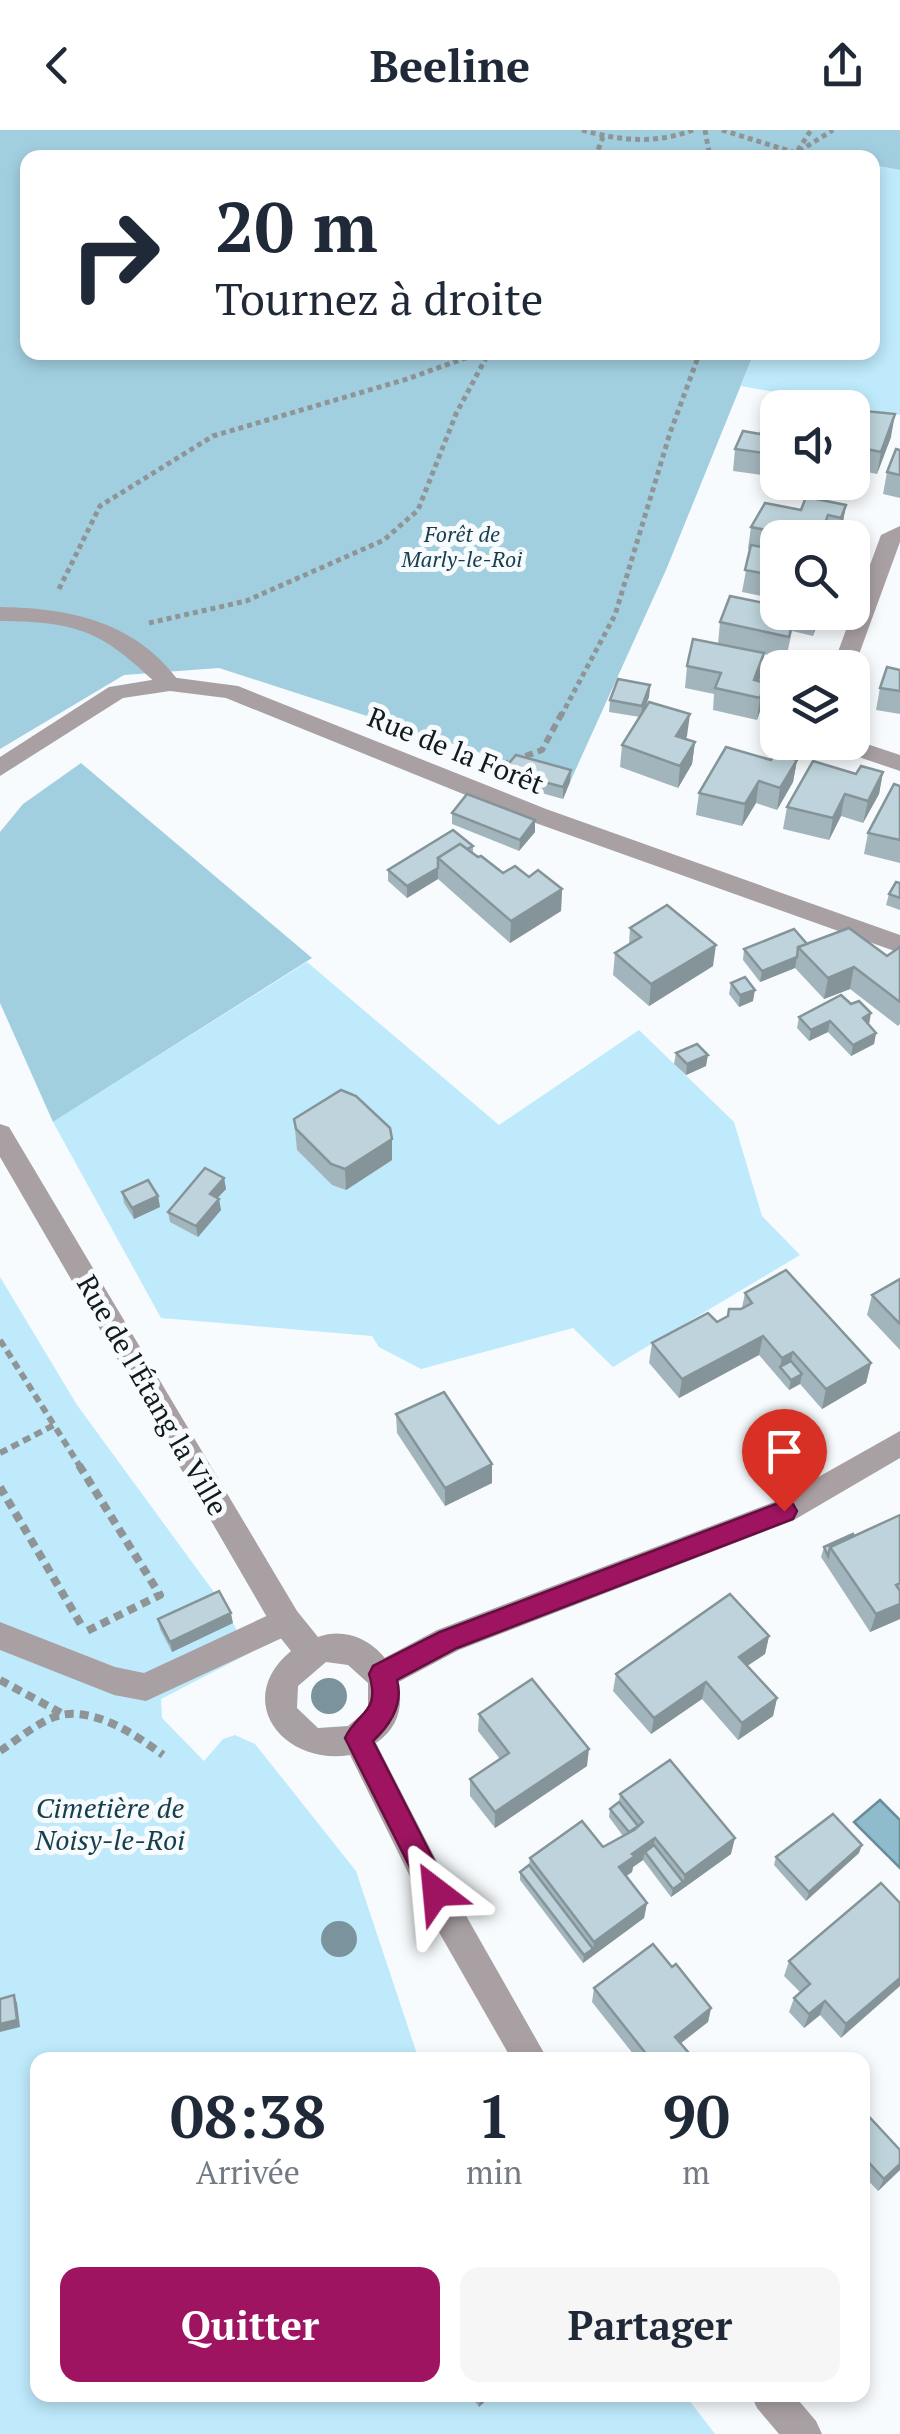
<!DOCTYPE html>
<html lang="fr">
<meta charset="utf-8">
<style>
:root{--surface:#fff;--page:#f6f6f7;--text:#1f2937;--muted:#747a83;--accent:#9e1461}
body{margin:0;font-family:"PT Serif",serif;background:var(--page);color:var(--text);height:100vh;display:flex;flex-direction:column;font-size:38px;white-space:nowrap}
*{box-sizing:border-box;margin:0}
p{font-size:32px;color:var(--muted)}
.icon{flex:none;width:55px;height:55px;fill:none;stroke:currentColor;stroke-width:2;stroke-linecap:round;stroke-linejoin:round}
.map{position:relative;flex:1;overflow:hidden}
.details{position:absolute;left:30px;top:1922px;width:840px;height:350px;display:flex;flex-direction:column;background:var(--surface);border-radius:20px;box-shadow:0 5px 15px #0003}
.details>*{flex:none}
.top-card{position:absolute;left:20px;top:20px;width:860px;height:210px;border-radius:20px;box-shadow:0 5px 15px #0003;background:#fff;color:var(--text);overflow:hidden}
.controls{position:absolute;left:760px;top:260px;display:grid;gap:20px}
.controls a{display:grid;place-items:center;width:110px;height:110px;border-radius:20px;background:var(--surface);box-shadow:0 5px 15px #0003;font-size:50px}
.pin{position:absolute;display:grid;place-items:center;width:85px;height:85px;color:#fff;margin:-102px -42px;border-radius:50% 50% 50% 0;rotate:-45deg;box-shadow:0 0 10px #0007}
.pin .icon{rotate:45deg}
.me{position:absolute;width:110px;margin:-55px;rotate:331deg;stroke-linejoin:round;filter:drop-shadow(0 0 8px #0008)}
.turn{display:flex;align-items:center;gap:35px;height:210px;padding:0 30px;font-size:45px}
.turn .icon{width:130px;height:130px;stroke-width:2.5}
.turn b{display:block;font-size:70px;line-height:85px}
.eta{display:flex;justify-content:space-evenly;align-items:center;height:170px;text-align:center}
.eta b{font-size:60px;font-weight:600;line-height:70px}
.button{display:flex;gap:20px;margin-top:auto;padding:20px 30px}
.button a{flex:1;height:115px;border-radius:20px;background:var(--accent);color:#fff;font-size:40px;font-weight:600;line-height:115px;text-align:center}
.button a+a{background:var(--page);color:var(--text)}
header{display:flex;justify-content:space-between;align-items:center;height:130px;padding:0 30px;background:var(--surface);font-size:45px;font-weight:600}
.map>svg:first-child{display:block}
.green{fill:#beeafb}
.forest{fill:#a2cfe0}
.water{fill:#8fbccc;stroke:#6a8b98;stroke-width:2.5}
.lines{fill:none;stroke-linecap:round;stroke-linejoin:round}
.path-far2{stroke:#8f9597;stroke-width:5;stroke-dasharray:5 4;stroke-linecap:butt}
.path-far1{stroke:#8f9597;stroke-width:6;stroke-dasharray:8 5;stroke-linecap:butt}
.path{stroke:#8f9597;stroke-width:8;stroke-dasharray:9 6;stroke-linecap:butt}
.service{fill:#a9a0a3;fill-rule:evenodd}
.minor{fill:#a9a0a3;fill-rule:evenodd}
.tertiary{fill:#a9a0a3;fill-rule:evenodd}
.tree{fill:#7b939c}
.wall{fill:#a3b5bc}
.shaded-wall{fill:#859499}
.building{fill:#bed3db;stroke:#859499;stroke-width:2.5}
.route{fill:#9e1461;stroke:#670d3f;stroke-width:2.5}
.labels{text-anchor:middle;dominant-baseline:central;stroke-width:10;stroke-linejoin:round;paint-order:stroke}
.far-park-label{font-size:22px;font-style:italic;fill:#163e4c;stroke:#f7fbfd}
.street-label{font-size:28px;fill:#121a1d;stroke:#f7fbfd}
.park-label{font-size:28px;font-style:italic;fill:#163e4c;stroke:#f7fbfd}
</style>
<header><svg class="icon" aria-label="back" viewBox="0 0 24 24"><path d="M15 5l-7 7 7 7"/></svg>Beeline<svg class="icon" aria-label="share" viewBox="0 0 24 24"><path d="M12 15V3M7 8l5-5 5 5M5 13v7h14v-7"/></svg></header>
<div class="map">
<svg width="900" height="2304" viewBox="0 0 900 2304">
<rect width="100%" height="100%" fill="#f7fbfd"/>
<g class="green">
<path d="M873,35L900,40V285L741,256L754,223L872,222Z"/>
<path d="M307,832L499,995L639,900L734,992L762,1086L800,1125L613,1237L573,1198L421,1239L379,1217L372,1206L161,1188L53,992Z"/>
<path d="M0,1147L77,1275L219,1469L250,1523L161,1569L162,1588L204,1631L223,1609L235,1605L255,1614L356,1741L419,1930H38V2265H685L715,2304H0Z"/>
</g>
<g class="forest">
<path d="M0,0H900V40L873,35L872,28H28V222L754,223L666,440L570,652L219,538L124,545L0,619Z"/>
<path d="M81,633L312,828L53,992L0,873V702L23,674Z"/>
</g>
<path class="water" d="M880,1670L900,1690V1738L854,1692Z"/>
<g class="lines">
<g class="path-far2">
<path d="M582,0C620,11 656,14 693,0"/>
<path d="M705,0L710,28"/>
<path d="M722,0L796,23L833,0"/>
<path d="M595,28L603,7"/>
<path d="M793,28L811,0"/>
<path d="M59,459L100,376L213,306L407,249L482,222"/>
<path d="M149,493L246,471L384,410L418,380L456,284L489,222"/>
<path d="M561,586L615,485L670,303L700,222"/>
</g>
<g class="path-far1">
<path d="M501,635L542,620L562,583"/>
<path d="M0,1210L54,1295"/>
<path d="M0,1323L54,1295L81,1338"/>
</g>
<g class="path">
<path d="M79,1335L160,1465L87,1501"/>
<path d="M0,1357L83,1498"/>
<path d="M0,1550L63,1584"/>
<path d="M0,1621C17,1610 34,1595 54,1587C90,1574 135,1604 163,1625"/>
</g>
<g class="service">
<path d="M900,396V412L854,538H832L881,405Z"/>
<path d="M0,477C71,478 137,492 181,554L170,561L162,559C103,502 82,492 0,491Z"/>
<path d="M852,609L900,625V641L829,617L826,612H852Z"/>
<path d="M286,1477L297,1481L301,1491L297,1501L146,1571L114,1565L0,1520V1492L115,1537L144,1543Z"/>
</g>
<g class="minor">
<path d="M170,547L238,556L546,679L900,805V823L530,691L226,568L170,561L123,568L0,646V627L109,557Z"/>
<path d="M900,1301V1328L794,1390L459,1520L393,1555L382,1559L371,1555L367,1545L371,1535L437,1500L774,1372Z"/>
</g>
<g class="tertiary">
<path d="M0,994L9,997L297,1481L318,1507C379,1485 433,1575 376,1613L452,1761L548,1930H512L428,1783L350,1625C283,1636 232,1570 291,1521L275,1501L0,1027ZM326,1532L348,1535L368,1553V1579L348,1596L318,1598L297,1578L298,1556Z"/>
<path d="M751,2265H794L816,2291L822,2304H779L757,2278Z"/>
</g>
</g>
<g class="tree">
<circle cx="329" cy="1566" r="18"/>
<circle cx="339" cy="1809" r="18"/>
</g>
<g class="wall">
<path d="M778,286V347L733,341L735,319L760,304Z"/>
<path d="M852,287L891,307L877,344L852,339Z"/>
<path d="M900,320V368L883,364L887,342Z"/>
<path d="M846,375L842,397L838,408H778V482H821L813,506L792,501L786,529L764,524L759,551L762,575L757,590L713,580L714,564L685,558L687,536L718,514L720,492L774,475L777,469L742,462L750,419H748L751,397L801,380Z"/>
<path d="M900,540V584L876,580L880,558Z"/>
<path d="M650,555L649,567L643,581L687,606L686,609L695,612L692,634L678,658L620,637L622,615L640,587L609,582L610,570Z"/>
<path d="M771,630H797L793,652L777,680L756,673L742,696L696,685L699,663Z"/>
<path d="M571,640L570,652L563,669L502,652V641Z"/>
<path d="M883,642L879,664L863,693L841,686L829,710L783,699L787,677L856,644Z"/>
<path d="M900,656V733L864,724L868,703Z"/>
<path d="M452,683L535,690V702L519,721L452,694Z"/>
<path d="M473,716V724L503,743L529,747L562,759L561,781L510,813L438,749L407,768L388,751V740Z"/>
<path d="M900,753V780L886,775L889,764Z"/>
<path d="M630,798L713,836L649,876L613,845L615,823L629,814Z"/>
<path d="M807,814L887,826L900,817V894L898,896L850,859L824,869L795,838L760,852L743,830L744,819Z"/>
<path d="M731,853L753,871L739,877L729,864Z"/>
<path d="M799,887L869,895L876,903L874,914L851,926L828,902L809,911L797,898Z"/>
<path d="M676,923L706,936L686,945L674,934Z"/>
<path d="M294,989L392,1030L346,1060L332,1055L297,1020Z"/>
<path d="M224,1048L226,1059L217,1068L221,1080L198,1107L170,1092L168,1082Z"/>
<path d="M122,1062L158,1066L160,1077L134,1089L124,1073Z"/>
<path d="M900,1149V1220L867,1185L872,1165Z"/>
<path d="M745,1163L871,1233L866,1253L822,1279L800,1254L789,1260L759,1225L679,1268L649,1233L652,1213L717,1192L742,1178Z"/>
<path d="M396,1284L492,1353L445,1376L397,1303Z"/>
<path d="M900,1385V1489L870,1502L821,1427L824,1417L854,1406Z"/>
<path d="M158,1489L233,1493L172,1522L160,1499Z"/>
<path d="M769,1506L765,1524L747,1536L777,1568L773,1586L738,1610L702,1569L651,1604L613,1561L616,1544Z"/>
<path d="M479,1584L587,1636L495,1698L470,1666V1649L500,1629L478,1601Z"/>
<path d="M620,1664L731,1724L671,1767L643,1730L633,1737L632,1742L626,1746L647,1773L644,1788L583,1833L520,1750V1742L529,1735L530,1728L603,1717L623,1706L609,1687L610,1679L619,1672Z"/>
<path d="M859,1723L806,1771L774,1735L776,1727Z"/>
<path d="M900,1773L841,1908L820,1885L804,1898L789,1882L794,1868L800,1862L784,1846L789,1831Z"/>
<path d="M594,1858L711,1878L708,1892L681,1913L695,1930H638L592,1872Z"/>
<path d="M862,1979L900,2020V2040L878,2061L862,2044Z"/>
<path d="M470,2265H492L479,2277Z"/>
</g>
<g class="shaded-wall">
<path d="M895,284L891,307L877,344L881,322Z"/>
<path d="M846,375L842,397L838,408L841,388Z"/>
<path d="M828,385L824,408H819Z"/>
<path d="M817,482H821L813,506Z"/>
<path d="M764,523L761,546L753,566L754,550Z"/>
<path d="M765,553L762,575L757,590L760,568Z"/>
<path d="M650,555L649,567L641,588L642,576Z"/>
<path d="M690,584L687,606L673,628L676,606Z"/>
<path d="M695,612L692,634L678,658L680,636Z"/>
<path d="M797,630L793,652L777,680L780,658Z"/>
<path d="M571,640L570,652L563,669V657Z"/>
<path d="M883,642L879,664L863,693L868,671Z"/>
<path d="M759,651L756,673L742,696L745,674Z"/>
<path d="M845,664L841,686L829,710L833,688Z"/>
<path d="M535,690V702L519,721L520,710Z"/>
<path d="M438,738V749L407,768V756Z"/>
<path d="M562,759L561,781L510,813L511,791Z"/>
<path d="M716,815L713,836L649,876L651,854Z"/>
<path d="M797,827L795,838L760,852L762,841Z"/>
<path d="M854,837L850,859L824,869L828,848Z"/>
<path d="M755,860L753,871L739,877L740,865Z"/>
<path d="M871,883L869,895L863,888Z"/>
<path d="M830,891L828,902L809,911L811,900Z"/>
<path d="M876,903L874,914L851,926L853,915Z"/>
<path d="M708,925L706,936L686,945L687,934Z"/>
<path d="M392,1009V1030L346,1060L345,1039Z"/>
<path d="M224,1048L226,1059L211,1075L210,1064Z"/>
<path d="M158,1066L160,1077L134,1089L132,1078Z"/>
<path d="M219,1069L221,1080L198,1107L196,1096Z"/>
<path d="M763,1206L759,1225L679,1268L682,1249Z"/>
<path d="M793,1222L789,1241L780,1237L782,1228Z"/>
<path d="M871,1233L866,1253L822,1279L826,1259Z"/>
<path d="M802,1244L800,1254L789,1260L791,1250Z"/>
<path d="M492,1334V1353L445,1376V1358Z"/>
<path d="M900,1474V1489L870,1502L876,1484Z"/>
<path d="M231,1483L233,1493L172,1522L170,1512Z"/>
<path d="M769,1506L765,1524L735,1544L739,1527Z"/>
<path d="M706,1552L702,1569L651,1604L654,1588Z"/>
<path d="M777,1568L773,1586L738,1610L742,1593Z"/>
<path d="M589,1619L587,1636L495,1698V1682Z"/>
<path d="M655,1708L652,1724L645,1722L643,1730L633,1737L632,1742L617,1753L619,1737L632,1724Z"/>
<path d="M735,1708L731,1724L681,1760L685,1745Z"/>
<path d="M862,1715L859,1723L806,1771L809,1762Z"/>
<path d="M683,1752L681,1760L671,1767L673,1759Z"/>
<path d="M647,1773L644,1788L583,1833L584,1825L593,1819L594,1812Z"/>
<path d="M900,1848V1856L841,1908L846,1894Z"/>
<path d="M14,1865L17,1873L20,1897L0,1902V1894Z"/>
<path d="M825,1871L820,1885L804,1898L809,1884Z"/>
<path d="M711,1878L708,1892L672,1920L675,1907Z"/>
<path d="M900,2034V2040L878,2061L884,2049Z"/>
<path d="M482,2265H492L479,2277L480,2268Z"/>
</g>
<g class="building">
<path d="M812,263L841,269L838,278H806Z"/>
<path d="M856,280L895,284L881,322L852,316V287Z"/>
<path d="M769,285L778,286V325L735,319L743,301L760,304Z"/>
<path d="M896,319L900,320V345L887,342Z"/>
<path d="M806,367L846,375L841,388L828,385L819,408H805L751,397L765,373L801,380Z"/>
<path d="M751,415L778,420V446L745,440Z"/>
<path d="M730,466L774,475L778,467V482H795L789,507L720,492Z"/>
<path d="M693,509L764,523L754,550L765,553L760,568L715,558L721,543L687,536Z"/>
<path d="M887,537L900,540V561L880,558Z"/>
<path d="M618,549L650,555L642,576L610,570Z"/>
<path d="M649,572L690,584L676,606L695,612L680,636L622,615Z"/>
<path d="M726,617L771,630L775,623L797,630L780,658L759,651L745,674L699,663Z"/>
<path d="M516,625L571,640L563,657L502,641Z"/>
<path d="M813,631L856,644L861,636L883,642L868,671L845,664L833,688L787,677Z"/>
<path d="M894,654L900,656V710L868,703Z"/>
<path d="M467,664L535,690L520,710L452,683Z"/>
<path d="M453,700L473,716L467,719L460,714L438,728V738L407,756L388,740Z"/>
<path d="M460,714L478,727L481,726L503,743L515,736L529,747L538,740L562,759L511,791L438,728Z"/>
<path d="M896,752L900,753V768L889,764Z"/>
<path d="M667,775L716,815L651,854L615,823L641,807L630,798Z"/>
<path d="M849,798L887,826L900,817V872L854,837L828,848L798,817Z"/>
<path d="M794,799L807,814L798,817L797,827L762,841L744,819Z"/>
<path d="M745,847L755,860L740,865L731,853Z"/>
<path d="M841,865L851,874L859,871L871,883L863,888L876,903L853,915L830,891L811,900L799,887Z"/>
<path d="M697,914L708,925L687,934L676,923Z"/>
<path d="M341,960L356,966L390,998L392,1009L345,1039L331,1034L296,999L294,989Z"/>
<path d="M205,1038L224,1048L210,1064L219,1069L196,1096L168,1082Z"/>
<path d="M148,1050L158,1066L132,1078L122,1062Z"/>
<path d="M786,1140L871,1233L826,1259L793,1222L782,1228L763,1206L682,1249L652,1213L708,1183L717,1192L728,1186L729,1179H741L752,1173L745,1163Z"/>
<path d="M900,1149V1194L872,1165Z"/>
<path d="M791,1231L802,1244L791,1250L780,1237Z"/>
<path d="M444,1262L492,1334L445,1358L396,1284Z"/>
<path d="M900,1385V1453L896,1455L900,1461V1474L876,1484L830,1417Z"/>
<path d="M853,1404L854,1406L830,1417L828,1426L824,1417Z"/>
<path d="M219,1461L231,1483L170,1512L158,1489Z"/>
<path d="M730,1464L769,1506L739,1527L777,1568L742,1593L706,1552L654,1588L616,1544Z"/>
<path d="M532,1549L589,1619L495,1682L470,1649L509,1623L479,1584Z"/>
<path d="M670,1630L735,1708L685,1745L655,1708L632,1724L635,1726L619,1737L647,1773L594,1812L530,1728L582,1691L603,1717L634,1700L643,1692L620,1664Z"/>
<path d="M619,1672L638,1696L629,1702L610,1679Z"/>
<path d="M833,1684L862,1715L809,1762L776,1727Z"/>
<path d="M654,1715L683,1752L673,1759L645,1722Z"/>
<path d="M529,1735L593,1819L584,1825L520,1742Z"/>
<path d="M881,1753L900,1773V1848L846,1894L825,1871L809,1884L794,1868L810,1854L789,1831Z"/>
<path d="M653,1814L672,1837L676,1834L711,1878L675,1907L695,1930H651L594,1858Z"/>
<path d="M14,1865L17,1890L0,1894V1869Z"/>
<path d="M862,1979L900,2020V2034L884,2049L862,2025Z"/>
</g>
<path class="route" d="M784,1371L793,1374L797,1381L793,1389L457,1518L397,1550C404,1575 390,1595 373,1611L450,1762L446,1771L436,1775L427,1771L345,1608C358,1581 381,1583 369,1544L373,1536L440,1502Z"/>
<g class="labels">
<g class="far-park-label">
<text x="462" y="403">Forêt de<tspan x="462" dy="25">Marly-le-Roi</tspan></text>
</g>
<g class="street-label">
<text transform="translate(456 620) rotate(22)">Rue de la Forêt</text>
<text transform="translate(153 1265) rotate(60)">Rue de l'Étang la Ville</text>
</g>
<g class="park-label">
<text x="110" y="1677">Cimetière de<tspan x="110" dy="32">Noisy-le-Roi</tspan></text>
</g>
</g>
</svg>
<div class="controls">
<a><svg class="icon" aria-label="sound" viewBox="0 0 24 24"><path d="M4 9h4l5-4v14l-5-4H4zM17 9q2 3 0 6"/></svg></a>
<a><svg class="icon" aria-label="search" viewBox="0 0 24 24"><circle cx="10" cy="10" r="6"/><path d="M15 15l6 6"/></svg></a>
<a><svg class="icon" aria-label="layers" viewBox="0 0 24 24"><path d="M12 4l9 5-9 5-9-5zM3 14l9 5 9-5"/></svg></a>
</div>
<div class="pin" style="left:784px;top:1381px;background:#d93025"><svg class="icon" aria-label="arrive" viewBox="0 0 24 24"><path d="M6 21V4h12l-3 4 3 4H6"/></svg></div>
<svg class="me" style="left:436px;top:1762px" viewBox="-20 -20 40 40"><path d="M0-17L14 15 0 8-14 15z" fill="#9e1461" stroke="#fff" stroke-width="4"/></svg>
<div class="top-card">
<div class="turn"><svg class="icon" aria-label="right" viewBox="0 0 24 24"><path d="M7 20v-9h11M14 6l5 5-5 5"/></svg><div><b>20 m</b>Tournez à droite</div></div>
</div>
<section class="details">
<div class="eta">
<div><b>08:38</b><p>Arrivée</p></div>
<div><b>1</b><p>min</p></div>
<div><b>90</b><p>m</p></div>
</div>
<div class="button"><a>Quitter</a><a>Partager</a></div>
</section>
</div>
